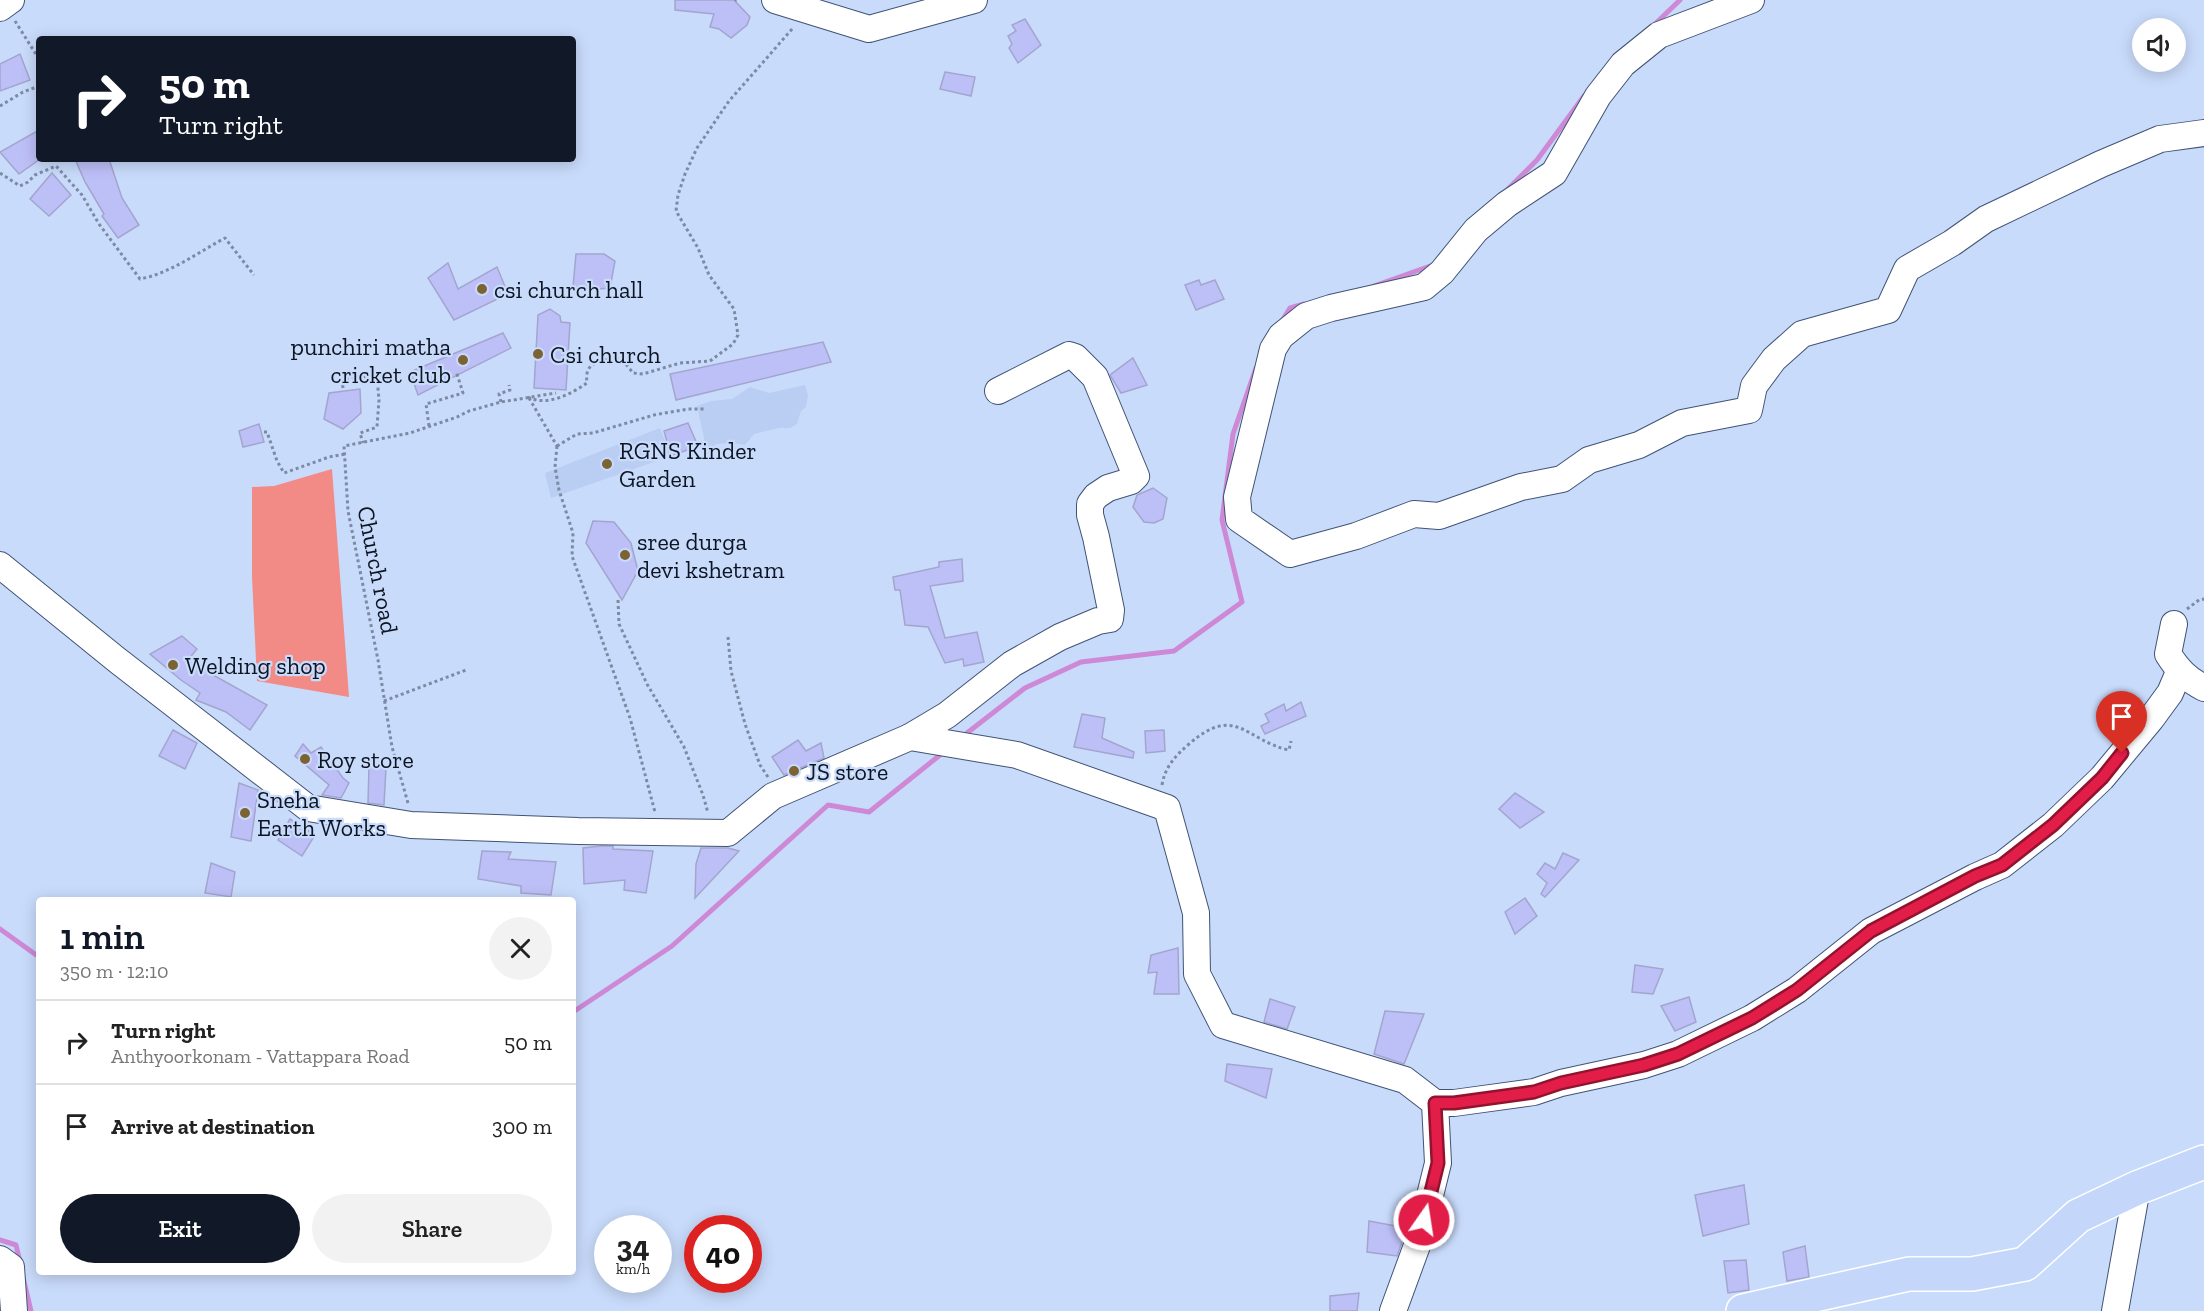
<!DOCTYPE html>
<meta charset="utf-8">
<style>
:root{--surface:#fff;--page:#f2f2f2;--text:#222;--muted:#767676;--line:#e0e0e0;--accent:#111827}
body{margin:0;font-family:"Zilla Slab",serif;background:var(--page);color:var(--text);height:100vh;display:flex;flex-direction:column;font-size:22px;white-space:nowrap}
*{box-sizing:border-box;margin:0}
p{font-size:20px;color:var(--muted)}
.icon{flex:none;width:33px;height:33px;fill:none;stroke:currentColor;stroke-width:2;stroke-linecap:round;stroke-linejoin:round}
.map{position:relative;flex:1;overflow:hidden}
.sheet{position:absolute;left:36px;top:897px;width:540px;height:378px;display:flex;flex-direction:column;background:var(--surface);border-radius:6px;box-shadow:0 3px 15px #0003}
.sheet>*{flex:none}
.hud{position:absolute;left:36px;top:36px;width:540px;height:126px;border-radius:6px;box-shadow:0 3px 15px #0003;background:#111827;color:#fff;overflow:hidden}
.tools{position:absolute;left:2132px;top:18px;display:grid;gap:12px}
.tools a{display:grid;place-items:center;width:54px;height:54px;border-radius:50%;background:var(--surface);box-shadow:0 3px 15px #0003;font-size:30px}
.speed{position:absolute;left:594px;top:1215px;display:flex;gap:12px;font-size:30px;font-weight:700;text-align:center}
.speed>*{display:grid;place-content:center;width:78px;height:78px;border-radius:50%;background:var(--surface);box-shadow:0 3px 15px #0003;line-height:1}
.speed small{font-size:15px;font-weight:400}
.speed .limit{border:9px solid #d22;background:#fff;color:#111}
.pin{position:absolute;display:grid;place-items:center;width:51px;height:51px;color:#fff;margin:-62px -26px;border-radius:50% 50% 50% 0;rotate:-45deg;box-shadow:0 0 6px #0007}
.pin .icon{rotate:45deg}
.me{position:absolute;width:66px;margin:-33px;rotate:13deg;stroke-linejoin:round;filter:drop-shadow(0 0 4px #0008)}
.turn{display:flex;align-items:center;gap:21px;height:126px;padding:0 24px;font-size:27px}
.turn .icon{width:78px;height:78px;stroke-width:2.5}
.turn b{display:block;font-size:42px;line-height:51px}
.round{display:grid;place-items:center;flex:none;width:63px;height:63px;border-radius:32px;background:var(--page)}
.overview{display:flex;align-items:center;justify-content:space-between;height:102px;padding:0 24px}
h1{font-size:36px;font-weight:600;line-height:45px;color:var(--accent)}
.button{display:flex;gap:12px;margin-top:auto;padding:12px 24px}
.button a{flex:1;height:69px;border-radius:36px;background:var(--accent);color:#fff;font-size:24px;font-weight:600;line-height:69px;text-align:center}
.button a+a{background:var(--page);color:var(--text)}
ul{padding:0;list-style:none}
li{display:flex;align-items:center;gap:18px;height:84px;padding:0 24px;border-top:2px solid var(--line)}
li div{flex:1}
li b{display:block;font-size:22px}
li em{font-style:normal}
.map>svg:first-child{display:block}
.built{fill:#bacef3}
.green{fill:#f28a86}
.lines{fill:none;stroke-linecap:round;stroke-linejoin:round}
.stream{stroke:#cd89d6;stroke-width:5}
.building{fill:#bdbff7;stroke:#a3a5cf;stroke-width:1.5}
.minor-casing{stroke:#415375;stroke-width:28}
.major-casing{stroke:#fff;stroke-width:36}
.path{stroke:#7c8aa3;stroke-width:3;stroke-dasharray:3 3;stroke-linecap:butt}
.minor{stroke:#fff;stroke-width:26}
.major{stroke:#c4d7fb;stroke-width:33}
.route-casing{stroke:#92132f;stroke-width:15}
.route{stroke:#e11d48;stroke-width:10}
.poi-dot{fill:#7b6333;stroke:#c9dbfb;stroke-width:2}
.labels{text-anchor:middle;dominant-baseline:central;stroke-width:4.5;stroke-linejoin:round;paint-order:stroke}
.poi-label{font-size:24px;fill:#0d1422;stroke:#c9dbfb;text-anchor:start}
.street-label{font-size:24px;fill:#0d1422;stroke:#c9dbfb}
</style>
<div class="map">
<svg width="2204" height="1311" viewBox="0 0 2204 1311">
<rect width="100%" height="100%" fill="#c9dbfb"/>
<g class="built">
<path d="M805,385L808,395L806,407L801,411L797,424L790,428H779L754,434L745,445L732,443L716,444L707,452L697,406L711,401L732,399L750,387L769,393Z"/>
<path d="M660,428L671,456L551,498L545,473Z"/>
</g>
<path class="green" d="M332,469L349,697L257,681L252,577V487L274,486Z"/>
<g class="lines">
<g class="stream">
<path d="M1654,25L1680,0"/>
<path d="M1507,190L1537,160L1584,96"/>
<path d="M1374,286L1433,265"/>
<path d="M1282,321L1290,308L1304,304"/>
<path d="M967,733L1025,688L1081,662L1174,651L1242,602L1222,520L1233,434L1256,368"/>
<path d="M0,929L39,957"/>
<path d="M573,1012L672,946L828,805L869,812L940,755"/>
<path d="M0,1240L16,1245L20,1262"/>
<path d="M23,1277L31,1311"/>
</g>
</g>
<g class="building">
<path d="M675,0H734L750,17L747,25L731,38L719,29L710,27L714,14L675,10Z"/>
<path d="M1025,19L1041,45L1018,63L1009,48L1012,44L1008,36L1016,31L1012,25Z"/>
<path d="M20,54L30,80L0,91V64Z"/>
<path d="M945,72L975,77L971,96L940,89Z"/>
<path d="M39,130L40,159L19,174L0,152Z"/>
<path d="M75,159H109L122,198L139,225L118,238L102,216L104,214L85,182Z"/>
<path d="M52,173L71,195L49,216L30,199Z"/>
<path d="M576,254H604L615,261L610,288L598,289L573,287Z"/>
<path d="M448,263L458,289L497,267L508,294L454,320L428,278Z"/>
<path d="M1199,280L1201,285L1215,280L1224,299L1196,310L1185,285Z"/>
<path d="M550,309L560,316L561,322L570,323L566,390L534,388L538,315Z"/>
<path d="M503,333L511,348L418,395L410,372Z"/>
<path d="M823,342L831,362L676,400L670,374Z"/>
<path d="M1133,358L1147,385L1121,393L1110,375Z"/>
<path d="M360,389L361,413L343,429L324,419L329,393Z"/>
<path d="M688,423L698,446L671,456L664,431Z"/>
<path d="M259,424L264,442L243,447L239,431Z"/>
<path d="M1153,488L1167,498L1163,519L1154,523L1144,522L1133,507L1137,495Z"/>
<path d="M593,521L614,522L631,543L638,571L622,600L586,543Z"/>
<path d="M962,559L963,581L930,586L945,638L977,632L984,662L964,666L963,659L945,663L928,627L905,625L900,590H895L893,577L939,567V562Z"/>
<path d="M182,636L197,649L187,661L207,670L206,671L267,705L250,730L226,712L196,700L200,693L181,680L150,654Z"/>
<path d="M1301,702L1306,716L1265,734L1261,726L1269,722L1265,714L1284,704L1286,711Z"/>
<path d="M1082,714L1105,718L1102,738L1134,752L1133,758L1074,747Z"/>
<path d="M173,730L197,743L185,769L159,756Z"/>
<path d="M1164,730L1165,751L1146,753L1145,731Z"/>
<path d="M798,740L806,751L821,743L824,758L784,775L772,757Z"/>
<path d="M303,744L311,753L321,747L343,778L349,783L341,798L322,795L329,785L295,756Z"/>
<path d="M369,765L386,768L384,805L368,803Z"/>
<path d="M239,783L258,790L251,841L231,837Z"/>
<path d="M1515,793L1544,812L1520,828L1499,809Z"/>
<path d="M290,819L315,835L302,856L278,840Z"/>
<path d="M601,846H613V849L653,851L646,893L624,890L625,880L584,884L583,848Z"/>
<path d="M701,848H728L739,851L695,898L696,864Z"/>
<path d="M482,851L511,852L508,859L556,862L551,895L521,893V886L478,879Z"/>
<path d="M1563,853L1579,860L1545,897L1541,894L1547,883L1537,874L1545,863L1555,869Z"/>
<path d="M211,863L235,872L231,897L205,893Z"/>
<path d="M1525,898L1537,916L1515,934L1505,912Z"/>
<path d="M1178,948L1179,994H1154L1157,972L1148,973L1151,955Z"/>
<path d="M1635,965L1663,969L1653,994L1632,992Z"/>
<path d="M1689,997L1696,1022L1675,1031L1661,1006Z"/>
<path d="M1270,999L1295,1007L1287,1029L1264,1022Z"/>
<path d="M1385,1011L1424,1014L1404,1064L1374,1054Z"/>
<path d="M1227,1064L1272,1069L1266,1098L1225,1081Z"/>
<path d="M1744,1185L1749,1224L1703,1236L1695,1195Z"/>
<path d="M1369,1221L1407,1228L1397,1256L1367,1252Z"/>
<path d="M1805,1246L1809,1277L1787,1281L1783,1252Z"/>
<path d="M1746,1260L1749,1290L1728,1293L1724,1261Z"/>
<path d="M1359,1293L1357,1311H1330V1296Z"/>
</g>
<g class="lines">
<defs>
<g id="minor">
<path d="M775,0L869,29L974,0"/>
<path d="M1751,0L1659,35L1623,64L1598,96L1554,173L1507,204L1476,230L1442,272L1424,287L1331,308L1306,316L1281,336L1273,349L1237,497L1239,519L1290,554L1356,536L1414,514L1439,516L1521,487L1562,479L1589,460L1639,445L1682,423L1749,410L1754,386L1774,359L1802,334L1888,310L1907,269L1952,243L1986,219L2101,164L2160,139L2204,133"/>
<path d="M0,8L11,0"/>
<path d="M0,565L117,660L308,808L411,825L578,831L728,833L773,796L910,737L1017,755L1167,808L1196,913L1197,974L1223,1025L1405,1080L1435,1103L1438,1163L1419,1240L1393,1311"/>
<path d="M2174,624L2168,654C2178,670 2187,679 2204,688"/>
<path d="M910,737L947,715L1012,664L1060,637L1098,621L1110,619L1111,610L1096,537L1090,515V504L1096,496L1108,488L1131,481L1136,476L1095,377L1075,357L1069,355L998,391"/>
<path d="M1435,1103H1454L1534,1092L1561,1083L1644,1065L1678,1054L1752,1018L1797,990L1871,931L1975,877L2002,865L2053,825L2102,778L2151,719L2170,693L2179,672"/>
<path d="M0,1259L11,1267L14,1311"/>
<path d="M2115,1311L2137,1188"/>
</g>
<path id="major" d="M1743,1311L1909,1274H1972L2025,1264L2078,1216L2137,1188L2204,1162"/>
</defs>
<use href="#minor" class="minor-casing"/>
<use href="#major" class="major-casing"/>
<g class="path">
<path d="M735,1L736,0"/>
<path d="M15,21L39,59"/>
<path d="M0,106L23,92L39,86"/>
<path d="M0,173L20,186L28,182L35,175L56,166L82,195L99,224L140,279C171,273 197,253 225,238L254,275"/>
<path d="M343,388L342,380L369,376L377,377L379,400L377,427L360,433L363,443"/>
<path d="M528,397C547,407 571,394 587,383C585,368 591,363 605,360C610,359 614,357 619,359C625,362 629,368 633,373L643,374L680,363L710,361L733,344L738,335L734,309L709,275L698,248L676,211L678,195L685,174L697,148L729,101L793,28"/>
<path d="M529,398L557,446"/>
<path d="M501,402L499,394L510,390L509,385"/>
<path d="M429,426L426,404L463,393L456,371"/>
<path d="M264,432H267L277,461L284,473L329,457L345,454"/>
<path d="M557,446L555,467L559,490L573,533L572,556L630,718L655,812"/>
<path d="M557,446L577,434L593,433L654,415L688,409H706"/>
<path d="M618,600L619,624L647,684L684,747L703,795L708,813"/>
<path d="M2187,609L2199,600L2204,599"/>
<path d="M728,637L731,671L745,724L760,765L768,777"/>
<path d="M384,701L466,670"/>
<path d="M1162,785C1165,767 1175,756 1189,744C1236,703 1246,741 1289,750L1291,741"/>
<path d="M408,803L392,747L378,660L348,511L344,446L410,433L457,417L469,411L501,402L556,393"/>
</g>
<use href="#minor" class="minor"/>
<use href="#major" class="major"/>
</g>
<g class="lines">
<defs>
<path id="route" d="M1424,1220L1438,1163L1435,1103H1454L1534,1092L1561,1083L1644,1065L1678,1054L1752,1018L1797,990L1871,931L1975,876L2002,865L2053,825L2102,778L2122,753"/>
</defs>
<use href="#route" class="route-casing"/>
<use href="#route" class="route"/>
</g>
<g class="poi-dot">
<circle cx="482" cy="289" r="6"/>
<circle cx="538" cy="354" r="6"/>
<circle cx="463" cy="360" r="6"/>
<circle cx="607" cy="464" r="6"/>
<circle cx="625" cy="555" r="6"/>
<circle cx="173" cy="665" r="6"/>
<circle cx="305" cy="759" r="6"/>
<circle cx="794" cy="771" r="6"/>
<circle cx="245" cy="813" r="6"/>
</g>
<g class="labels">
<g class="poi-label">
<text x="494" y="289">csi church hall</text>
<text x="451" y="346" text-anchor="end">punchiri matha<tspan x="451" dy="28">cricket club</tspan></text>
<text x="550" y="354">Csi church</text>
<text x="619" y="450">RGNS Kinder<tspan x="619" dy="28">Garden</tspan></text>
<text x="637" y="541">sree durga<tspan x="637" dy="28">devi kshetram</tspan></text>
<text x="185" y="665">Welding shop</text>
<text x="317" y="759">Roy store</text>
<text x="806" y="771">JS store</text>
<text x="257" y="799">Sneha<tspan x="257" dy="28">Earth Works</tspan></text>
</g>
<g class="street-label">
<text transform="translate(378 570) rotate(79)">Church road</text>
</g>
</g>
</svg>
<div class="tools">
<a><svg class="icon" aria-label="sound" viewBox="0 0 24 24"><path d="M4 9h4l5-4v14l-5-4H4zM17 9q2 3 0 6"/></svg></a>
</div>
<div class="speed"><div>34<small>km/h</small></div><div class="limit">40</div></div>
<div class="pin" style="left:2122px;top:753px;background:#d93025"><svg class="icon" aria-label="arrive" viewBox="0 0 24 24"><path d="M6 21V4h12l-3 4 3 4H6"/></svg></div>
<svg class="me" style="left:1424px;top:1220px" viewBox="-20 -20 40 40"><circle r="17" fill="#e11d48" stroke="#fff" stroke-width="3"/><path d="M0-11L8 9 0 5-8 9z" fill="#fff"/></svg>
<div class="hud">
<div class="turn"><svg class="icon" aria-label="right" viewBox="0 0 24 24"><path d="M7 20v-9h11M14 6l5 5-5 5"/></svg><div><b>50 m</b>Turn right</div></div>
</div>
<section class="sheet">
<div class="overview"><div><h1>1 min</h1><p>350 m · 12:10</p></div><a class="round"><svg class="icon" aria-label="close" viewBox="0 0 24 24"><path d="M6 6l12 12M18 6L6 18"/></svg></a></div>
<ul>
<li><svg class="icon" aria-label="right" viewBox="0 0 24 24"><path d="M7 20v-9h11M14 6l5 5-5 5"/></svg><div><b>Turn right</b><p>Anthyoorkonam - Vattappara Road</p></div><em>50 m</em></li>
<li><svg class="icon" aria-label="arrive" viewBox="0 0 24 24"><path d="M6 21V4h12l-3 4 3 4H6"/></svg><div><b>Arrive at destination</b></div><em>300 m</em></li>
</ul>
<div class="button"><a>Exit</a><a>Share</a></div>
</section>
</div>
